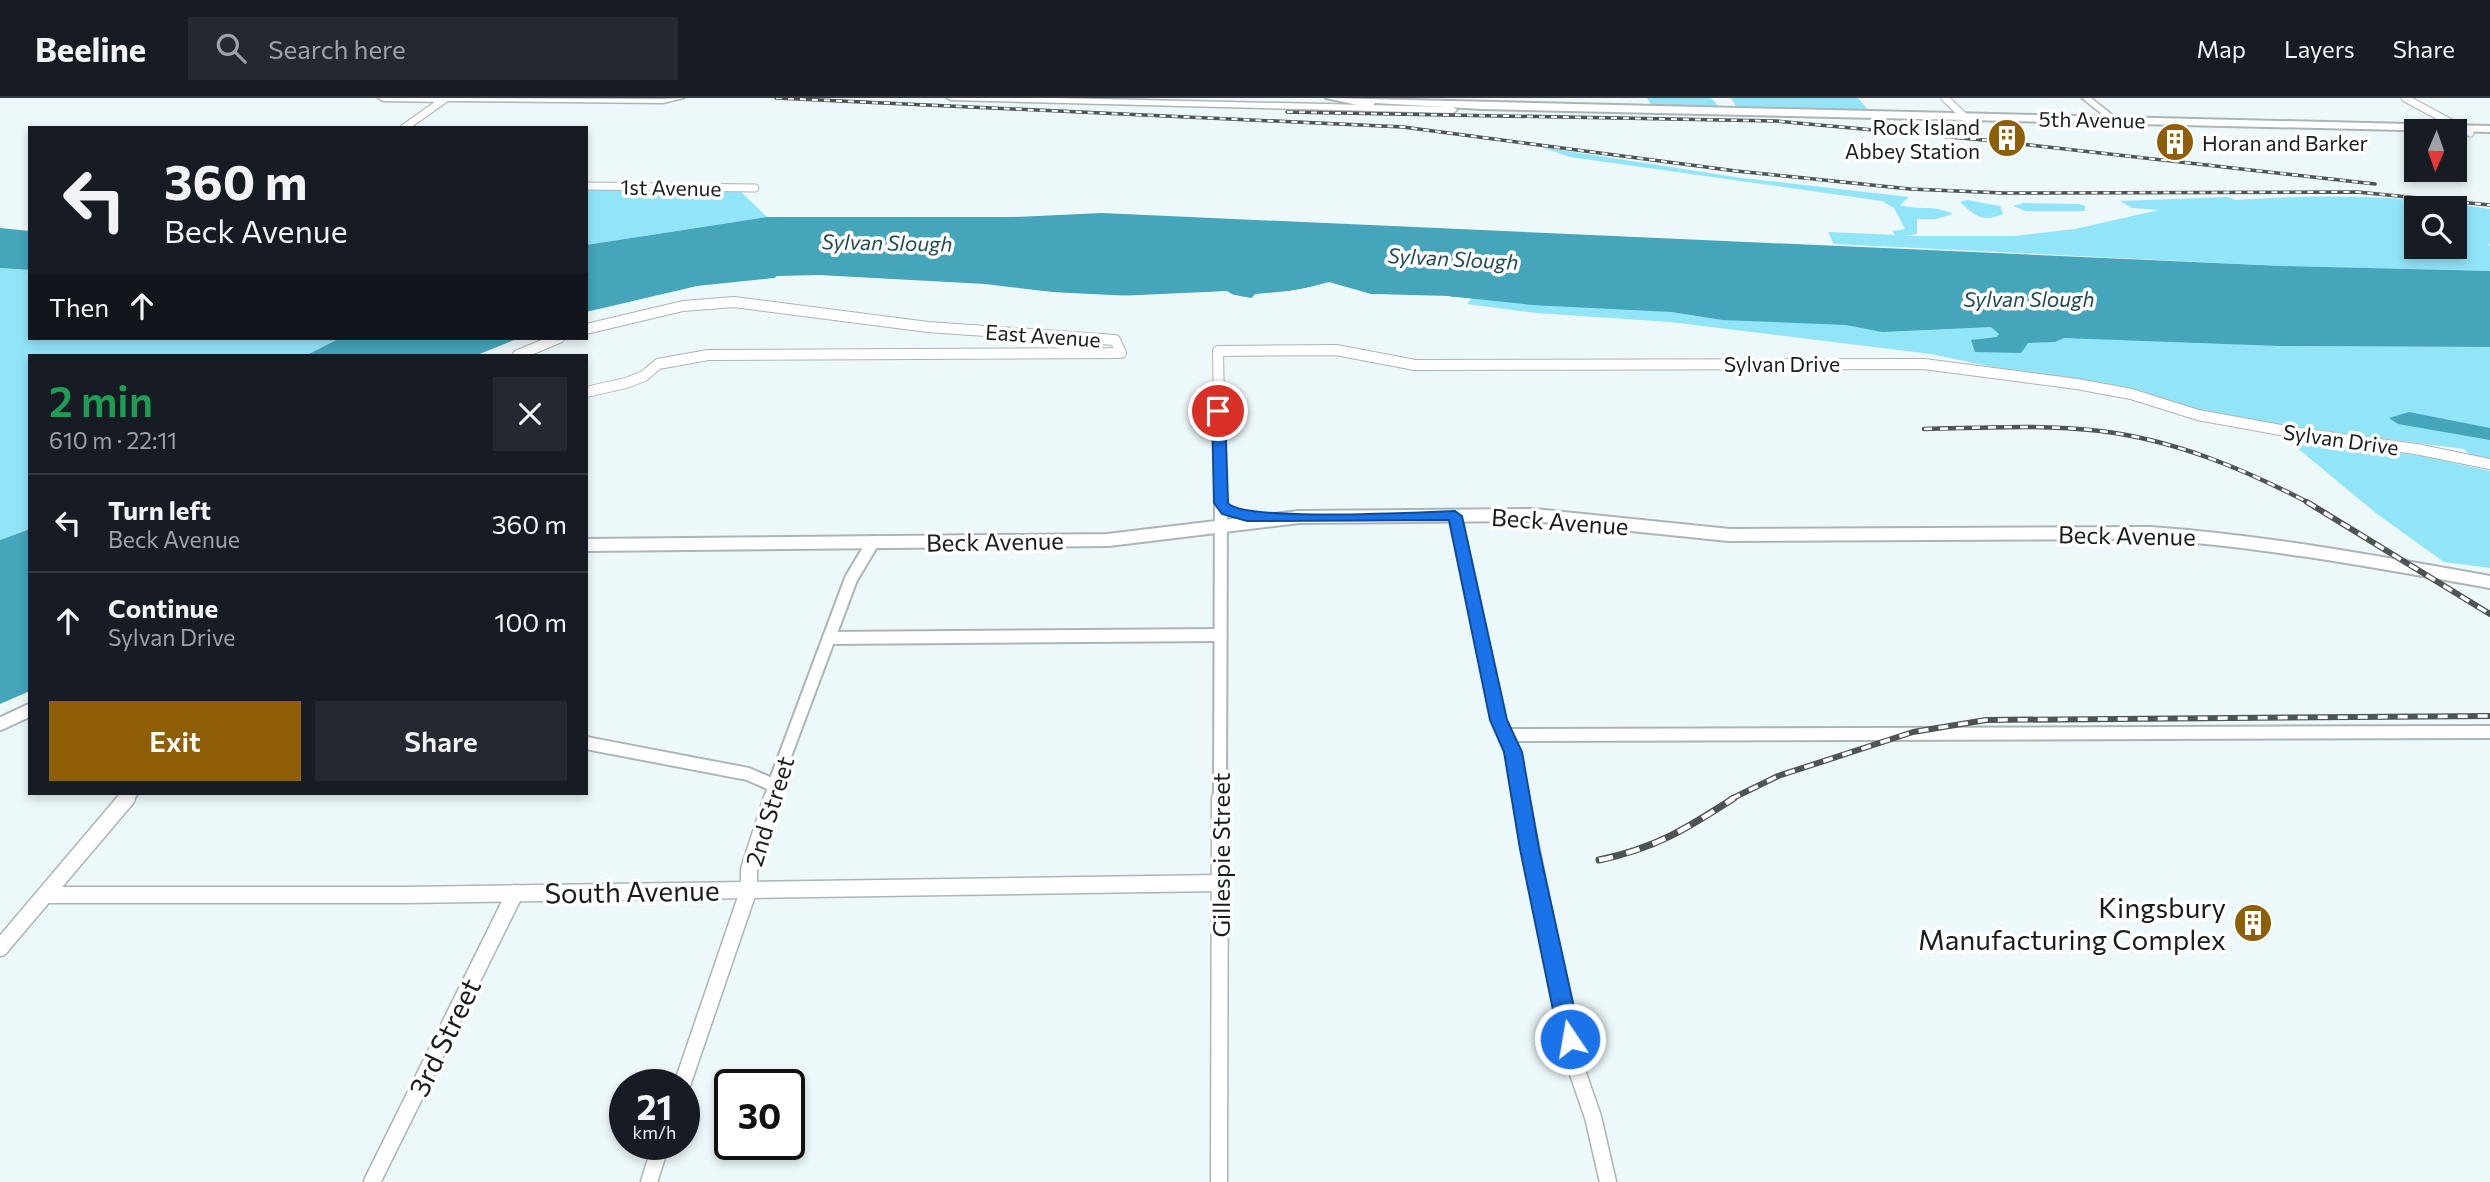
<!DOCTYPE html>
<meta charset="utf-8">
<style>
:root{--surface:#171b24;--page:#242831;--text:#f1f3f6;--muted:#9ea1a6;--line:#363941;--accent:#8e5f07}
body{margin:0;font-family:Commissioner,sans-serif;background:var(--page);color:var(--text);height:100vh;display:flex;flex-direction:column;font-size:26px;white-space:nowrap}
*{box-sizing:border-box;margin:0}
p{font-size:23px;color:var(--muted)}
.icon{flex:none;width:38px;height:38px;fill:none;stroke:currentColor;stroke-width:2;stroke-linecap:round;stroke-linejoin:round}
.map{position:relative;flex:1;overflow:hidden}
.side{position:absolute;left:28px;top:256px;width:560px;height:441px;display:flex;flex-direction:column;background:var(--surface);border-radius:0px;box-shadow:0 4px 10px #0003}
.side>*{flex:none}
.hud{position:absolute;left:28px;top:28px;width:560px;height:214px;border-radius:0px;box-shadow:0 4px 10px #0003;background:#171b24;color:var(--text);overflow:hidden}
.needle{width:46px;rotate:182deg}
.buttons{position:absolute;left:2404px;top:21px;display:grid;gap:14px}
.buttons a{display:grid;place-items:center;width:63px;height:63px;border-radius:0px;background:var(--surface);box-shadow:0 4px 10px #0003;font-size:35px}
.speed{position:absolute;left:609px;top:971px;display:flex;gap:14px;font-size:35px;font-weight:700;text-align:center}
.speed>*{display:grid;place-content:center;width:91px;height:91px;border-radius:50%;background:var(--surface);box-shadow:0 4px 10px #0003;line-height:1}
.speed small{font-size:18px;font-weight:400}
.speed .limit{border:4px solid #111;border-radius:10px;background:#fff;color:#111}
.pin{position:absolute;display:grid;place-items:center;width:60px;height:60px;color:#fff;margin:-30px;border:4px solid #fff;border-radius:50%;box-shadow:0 2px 7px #0007}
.me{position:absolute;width:77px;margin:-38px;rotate:348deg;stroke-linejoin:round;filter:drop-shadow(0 0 5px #0008)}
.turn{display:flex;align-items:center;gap:24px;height:147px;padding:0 21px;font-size:32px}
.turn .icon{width:91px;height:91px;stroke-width:2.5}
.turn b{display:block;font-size:49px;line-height:60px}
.then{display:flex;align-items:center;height:66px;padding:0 21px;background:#0003;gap:14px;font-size:26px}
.round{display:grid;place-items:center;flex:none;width:74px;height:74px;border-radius:0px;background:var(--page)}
.overview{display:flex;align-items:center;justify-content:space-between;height:119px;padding:0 21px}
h1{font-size:42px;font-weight:600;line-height:52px;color:#1e9e55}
.button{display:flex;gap:14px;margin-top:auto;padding:14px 21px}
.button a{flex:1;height:80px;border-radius:0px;background:var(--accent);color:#fff;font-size:28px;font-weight:600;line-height:80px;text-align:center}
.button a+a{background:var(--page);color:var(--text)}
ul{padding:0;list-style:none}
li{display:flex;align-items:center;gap:21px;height:98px;padding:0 21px;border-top:2px solid var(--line)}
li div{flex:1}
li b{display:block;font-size:26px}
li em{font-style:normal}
header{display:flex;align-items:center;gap:42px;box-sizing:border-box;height:98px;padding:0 35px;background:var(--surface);border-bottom:2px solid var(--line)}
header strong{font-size:33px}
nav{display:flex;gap:38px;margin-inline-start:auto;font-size:24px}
.search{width:490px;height:63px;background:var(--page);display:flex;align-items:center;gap:18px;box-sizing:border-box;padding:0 24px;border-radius:0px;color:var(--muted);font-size:26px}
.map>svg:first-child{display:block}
.green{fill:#92e5f9;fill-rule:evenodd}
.water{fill:#45a5bb}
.pier{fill:#edf8fa}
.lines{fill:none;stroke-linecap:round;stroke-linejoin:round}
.minor-far3-casing{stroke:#abb5b7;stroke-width:9}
.minor-far2-casing{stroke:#abb5b7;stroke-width:12}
.minor-far1-casing{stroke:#abb5b7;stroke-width:16}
.minor-casing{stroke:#abb5b7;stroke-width:19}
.tertiary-casing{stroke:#abb5b7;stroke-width:3}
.secondary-casing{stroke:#abb5b7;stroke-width:3}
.primary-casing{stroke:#abb5b7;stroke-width:4}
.minor-far3{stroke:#fff;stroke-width:7}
.minor-far2{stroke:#fff;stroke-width:10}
.minor-far1{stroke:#fff;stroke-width:12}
.minor{stroke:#fff;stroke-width:16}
.tertiary{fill:#fff;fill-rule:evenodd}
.secondary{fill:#fff;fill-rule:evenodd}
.primary{fill:#fff;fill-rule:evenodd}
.rail-far3-casing{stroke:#4e5354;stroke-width:3.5}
.rail-far2-casing{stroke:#4e5354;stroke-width:4.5}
.rail-far1-casing{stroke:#4e5354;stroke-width:6}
.rail-casing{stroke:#4e5354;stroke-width:7}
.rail-far3{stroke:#fff;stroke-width:2;stroke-dasharray:6;stroke-linecap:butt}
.rail-far2{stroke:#fff;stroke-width:2.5;stroke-dasharray:8;stroke-linecap:butt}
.rail-far1{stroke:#fff;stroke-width:3.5;stroke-dasharray:10;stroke-linecap:butt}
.rail{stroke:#fff;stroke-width:4.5;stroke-dasharray:14;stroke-linecap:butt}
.route{fill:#1a73e8;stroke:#114b97;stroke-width:2}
.labels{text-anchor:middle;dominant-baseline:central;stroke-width:7;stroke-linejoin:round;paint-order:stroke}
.far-street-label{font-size:21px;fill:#191c1d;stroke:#fff}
.far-poi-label{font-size:21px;fill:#191c1d;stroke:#fff;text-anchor:end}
.far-water-label{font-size:21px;font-style:italic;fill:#204b55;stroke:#fff}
.street-label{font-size:24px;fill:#191c1d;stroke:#fff}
.near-street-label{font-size:28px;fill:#191c1d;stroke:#fff}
.near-poi-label{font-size:28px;fill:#191c1d;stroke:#fff;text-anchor:end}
</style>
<header>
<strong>Beeline</strong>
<div class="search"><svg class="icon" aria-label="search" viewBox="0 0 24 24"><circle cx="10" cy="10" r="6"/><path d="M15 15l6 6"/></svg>Search here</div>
<nav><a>Map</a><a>Layers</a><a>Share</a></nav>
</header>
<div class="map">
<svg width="2490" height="1084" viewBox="0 0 2490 1084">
<rect width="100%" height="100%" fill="#edf8fa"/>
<g class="green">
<path d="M1647,0H1711L1720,10L1652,8Z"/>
<path d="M1731,0H1858L1868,12L1737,10Z"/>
<path d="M1541,49L1742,80L1909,99L1900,107C1920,113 1933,106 1953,116L1936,121H1917V136L1906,138H2014L2075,131L2159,112L2132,110L2120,103L2227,99L2236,102C2324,96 2401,97 2490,111V146H2487L2490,148V173L2282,168L1834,146L1828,134L1895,137L1892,133L1905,131L1894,110L1882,103L1570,59ZM2417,110H2455V149H2417Z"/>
<path d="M586,91L739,92L767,119L586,147Z"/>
<path d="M1967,102L2000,108L2003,116C1983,125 1975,118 1960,104Z"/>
<path d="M2023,105L2079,106L2085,108V113H2026L2013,108Z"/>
<path d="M0,170L30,172V240H340L307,257H30V431L0,442Z"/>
<path d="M1472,200L1671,214L1722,222H1984L2279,248L2490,249V364L2473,360L2464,351L2252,324L1931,256L1670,224L1536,215L1467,206Z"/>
<path d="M2285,340L2422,358L2490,373V470L2444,464L2377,416Z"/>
</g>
<g class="water">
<path d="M1102,115L2282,168L2490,173V249L2280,248L2064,240L2055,244L2028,245L2021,255L1975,254L1971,242L1997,239L1999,236L1991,229L1882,234L1846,227L1722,222L1671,214L1532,207L1457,199L1361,196L1327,186L1251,200L1224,195L1152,199L774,180L697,188L586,214V147L767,119H1014Z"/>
<path d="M0,130L30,133V172L0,170Z"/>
<path d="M340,240H519L477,257H307Z"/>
<path d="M2409,314L2490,330V342L2398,326L2389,320Z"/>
<path d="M30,431V593L0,606V442Z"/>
</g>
<g class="pier">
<path d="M819,177L985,186L1095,199L1227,193L1235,198L1236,202L1224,198L1095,202L984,192L772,182L777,178Z"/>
<path d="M1329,184L1371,196L1450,198L1453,202L1360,199L1327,189L1249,203L1255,196L1299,192Z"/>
</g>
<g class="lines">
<defs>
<g id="minor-far3">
<path d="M1945,0L1970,24"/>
<path d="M2405,0L2470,35"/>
<path d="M404,30L445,1"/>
<path d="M586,88L755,90"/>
</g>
<g id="minor-far2">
<path d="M586,231L683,208L734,204L928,229L1115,242L1121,255L708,257L658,266L644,278L626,285L586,294"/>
<path d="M518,257L559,240"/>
<path d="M1221,406L1218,253L1336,252L1415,267L1924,266L2077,286L2131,296L2198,317L2297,335L2416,351L2490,366"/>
</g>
<g id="minor-far1">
<path d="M1455,418L1499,622L1513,654L1521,701"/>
<path d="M586,447L1108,442L1299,419L1534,417L1729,437L2150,435C2265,443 2377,464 2490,484"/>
<path d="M829,540L1219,537"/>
<path d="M0,626L30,612"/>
<path d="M1505,637L2490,634"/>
<path d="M586,645L748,676L771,686L773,690"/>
<path d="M126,701L131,695"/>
<path d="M772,701L773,690L851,481L873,444"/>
<path d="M1220,701L1221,404"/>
</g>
<g id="minor">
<path d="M1521,700L1575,967L1593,1019L1608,1084"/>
<path d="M45,797H404L1220,785"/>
<path d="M0,850L127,700"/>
<path d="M682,987L749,791V772L772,700"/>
<path d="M372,1084L515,795"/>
<path d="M649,1084L661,1046"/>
<path d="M1219,1084L1220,700"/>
</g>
<g id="tertiary">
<path d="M442,0L663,1L684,0L663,5L445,3Z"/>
<path d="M947,0H1055L1453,9L1457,12L1453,15L951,2Z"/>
<path d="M2082,0H2091L2125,27L2118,29Z"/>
</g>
<path id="secondary" d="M378,0H449L450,1L445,4L383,3Z"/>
<path id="primary" d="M1326,0L2490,28V34L1482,11L1375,5L1371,10Z"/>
</defs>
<use href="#minor-far3" class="minor-far3-casing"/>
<use href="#minor-far2" class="minor-far2-casing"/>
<use href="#minor-far1" class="minor-far1-casing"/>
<use href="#minor" class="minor-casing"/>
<use href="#tertiary" class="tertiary-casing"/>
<use href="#secondary" class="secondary-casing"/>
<use href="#primary" class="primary-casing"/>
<use href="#minor-far3" class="minor-far3"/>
<use href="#minor-far2" class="minor-far2"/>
<use href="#minor-far1" class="minor-far1"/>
<use href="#minor" class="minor"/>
<use href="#tertiary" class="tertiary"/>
<use href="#secondary" class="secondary"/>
<use href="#primary" class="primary"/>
<defs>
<g id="rail-far3">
<path d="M776,0L1403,29L1736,73L1910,91L2004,95L2357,94L2490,107"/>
<path d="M1287,14L1776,23L1994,43L2375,86"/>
</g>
<path id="rail-far2" d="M1924,331C1983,330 2042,326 2100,333C2175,342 2244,371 2311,406"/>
<g id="rail-far1">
<path d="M2307,404L2490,516"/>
<path d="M1731,701L1778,678L1913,634L1986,622L2490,618"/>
</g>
<path id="rail" d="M1599,762C1656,750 1686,731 1734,700"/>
</defs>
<use href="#rail-far3" class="rail-far3-casing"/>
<use href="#rail-far2" class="rail-far2-casing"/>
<use href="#rail-far1" class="rail-far1-casing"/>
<use href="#rail" class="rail-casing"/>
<use href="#rail-far3" class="rail-far3"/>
<use href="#rail-far2" class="rail-far2"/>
<use href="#rail-far1" class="rail-far1"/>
<use href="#rail" class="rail"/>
</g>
<path class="route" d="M1218,310L1225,313L1228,405C1243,424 1421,414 1455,413L1462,418L1507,622L1522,654L1539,751L1581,941L1577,948L1570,950L1562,948L1559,941L1520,751L1504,654L1490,622L1449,422L1247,423L1222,416L1214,405L1212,313Z"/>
<defs>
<symbol id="building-disc" viewBox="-11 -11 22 22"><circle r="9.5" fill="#8e5f07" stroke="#fff"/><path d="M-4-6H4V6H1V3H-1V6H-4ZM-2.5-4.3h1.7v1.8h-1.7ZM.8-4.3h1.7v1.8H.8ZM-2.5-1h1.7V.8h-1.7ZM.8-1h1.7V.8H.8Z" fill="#fff"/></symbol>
</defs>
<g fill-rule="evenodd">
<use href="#building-disc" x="1985" y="18" width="44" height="44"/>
<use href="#building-disc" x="2153" y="22" width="44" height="44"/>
<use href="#building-disc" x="2231" y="803" width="44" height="44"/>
</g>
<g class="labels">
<g class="far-street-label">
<text transform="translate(2092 21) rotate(1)">5th Avenue</text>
<text transform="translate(671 89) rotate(1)">1st Avenue</text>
<text transform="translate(1043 237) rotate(4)">East Avenue</text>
<text x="1782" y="265">Sylvan Drive</text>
<text transform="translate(2341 341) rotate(8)">Sylvan Drive</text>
</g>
<g class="far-poi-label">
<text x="1980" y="28">Rock Island<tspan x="1980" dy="24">Abbey Station</tspan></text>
<text x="2202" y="44" text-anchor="start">Horan and Barker</text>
</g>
<g class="far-water-label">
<text transform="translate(887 144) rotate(1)">Sylvan Slough</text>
<text transform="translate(1453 160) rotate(3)">Sylvan Slough</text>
<text x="2029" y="200">Sylvan Slough</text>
</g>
<g class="street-label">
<text transform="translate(1560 423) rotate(4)">Beck Avenue</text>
<text transform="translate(2127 437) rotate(1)">Beck Avenue</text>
<text transform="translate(995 443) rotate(-1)">Beck Avenue</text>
<text transform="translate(769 713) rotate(-73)">2nd Street</text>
<text transform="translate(1220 757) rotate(-90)">Gillespie Street</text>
</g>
<g class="near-street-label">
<text transform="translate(632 793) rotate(-1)">South Avenue</text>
<text transform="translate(444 939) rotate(-64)">3rd Street</text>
</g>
<g class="near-poi-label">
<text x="2226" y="809">Kingsbury<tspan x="2226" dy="32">Manufacturing Complex</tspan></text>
</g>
</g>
</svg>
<div class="buttons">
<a><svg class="needle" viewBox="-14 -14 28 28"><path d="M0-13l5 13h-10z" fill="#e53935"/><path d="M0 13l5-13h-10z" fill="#9ea1a6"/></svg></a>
<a><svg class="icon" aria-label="search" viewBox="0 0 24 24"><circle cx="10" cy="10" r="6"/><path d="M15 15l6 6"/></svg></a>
</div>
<div class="speed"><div>21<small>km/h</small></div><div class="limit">30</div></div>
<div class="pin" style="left:1218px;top:313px;background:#d93025"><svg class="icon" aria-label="arrive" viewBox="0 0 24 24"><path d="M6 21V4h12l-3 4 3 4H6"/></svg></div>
<svg class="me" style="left:1570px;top:941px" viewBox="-20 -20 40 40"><circle r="17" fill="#1a73e8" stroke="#fff" stroke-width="3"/><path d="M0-11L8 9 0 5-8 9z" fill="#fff"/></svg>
<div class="hud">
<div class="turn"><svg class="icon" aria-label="left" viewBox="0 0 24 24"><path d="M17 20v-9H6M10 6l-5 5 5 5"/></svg><div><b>360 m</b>Beck Avenue</div></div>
<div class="then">Then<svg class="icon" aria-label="ahead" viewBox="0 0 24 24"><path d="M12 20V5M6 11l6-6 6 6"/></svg></div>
</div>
<section class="side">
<div class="overview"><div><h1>2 min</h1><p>610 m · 22:11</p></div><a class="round"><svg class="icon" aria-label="close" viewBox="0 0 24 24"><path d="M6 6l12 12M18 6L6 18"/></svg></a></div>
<ul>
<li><svg class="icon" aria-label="left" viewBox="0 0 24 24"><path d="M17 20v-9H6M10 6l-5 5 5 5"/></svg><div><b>Turn left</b><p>Beck Avenue</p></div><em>360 m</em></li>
<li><svg class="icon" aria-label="ahead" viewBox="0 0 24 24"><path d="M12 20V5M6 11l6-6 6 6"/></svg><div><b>Continue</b><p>Sylvan Drive</p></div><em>100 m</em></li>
</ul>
<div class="button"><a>Exit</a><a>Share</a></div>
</section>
</div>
